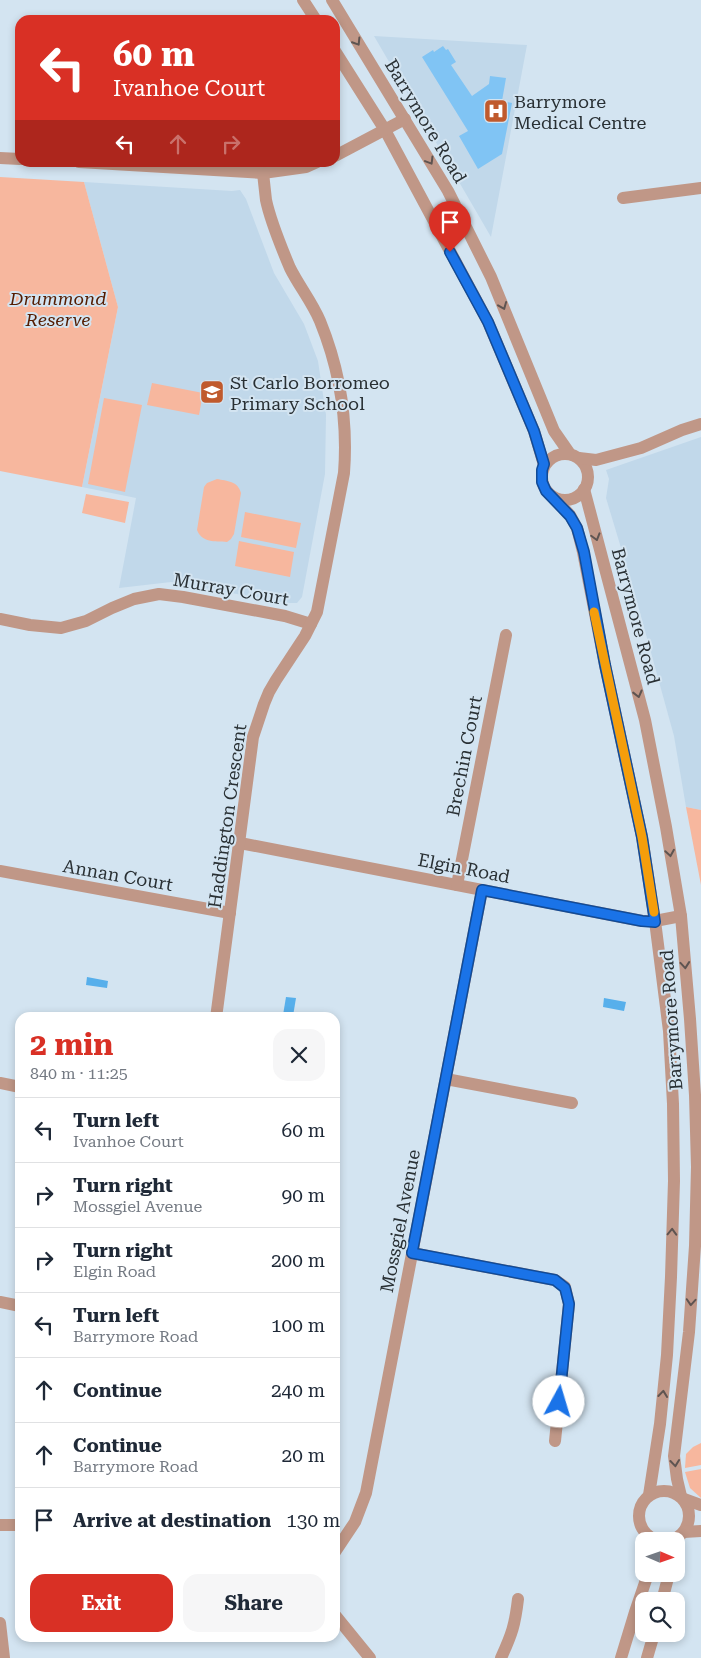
<!DOCTYPE html>
<meta charset="utf-8">
<style>
:root{--surface:#fff;--page:#f6f6f7;--text:#1f2937;--muted:#747a83;--line:#e0e1e3;--accent:#d93025}
body{margin:0;font-family:"Roboto Serif",serif;background:var(--page);color:var(--text);height:100vh;display:flex;flex-direction:column;font-size:19px;white-space:nowrap}
*{box-sizing:border-box;margin:0}
p{font-size:16px;color:var(--muted)}
.icon{flex:none;width:28px;height:28px;fill:none;stroke:currentColor;stroke-width:2;stroke-linecap:round;stroke-linejoin:round}
.map{position:relative;flex:1;overflow:hidden}
.drawer{position:absolute;left:15px;top:1012px;width:325px;height:630px;display:flex;flex-direction:column;background:var(--surface);border-radius:15px;box-shadow:0 2px 8px #0003}
.drawer>*{flex:none}
.banner{position:absolute;left:15px;top:15px;width:325px;height:152px;border-radius:15px;box-shadow:0 2px 8px #0003;background:#d93025;color:#fff;overflow:hidden}
.needle{width:32px;rotate:92deg}
.buttons{position:absolute;left:635px;top:1532px;display:grid;gap:10px}
.buttons a{display:grid;place-items:center;width:50px;height:50px;border-radius:10px;background:var(--surface);box-shadow:0 2px 8px #0003;font-size:25px}
.pin{position:absolute;display:grid;place-items:center;width:42px;height:42px;color:#fff;margin:-51px -21px;border-radius:50% 50% 50% 0;rotate:-45deg;box-shadow:0 0 5px #0007}
.pin .icon{rotate:45deg}
.me{position:absolute;width:55px;margin:-28px;rotate:6deg;stroke-linejoin:round;filter:drop-shadow(0 0 4px #0008)}
.turn{display:flex;align-items:center;gap:18px;height:105px;padding:0 15px;font-size:22px}
.turn .icon{width:65px;height:65px;stroke-width:2.5}
.turn b{display:block;font-size:35px;line-height:42px}
.lanes{display:flex;align-items:center;height:48px;padding:0 15px;background:#0003;justify-content:center;gap:25px;direction:ltr}
.lanes .off{opacity:.35}
.round{display:grid;place-items:center;flex:none;width:52px;height:52px;border-radius:15px;background:var(--page)}
.overview{display:flex;align-items:center;justify-content:space-between;height:85px;padding:0 15px}
h1{font-size:30px;font-weight:700;line-height:38px;color:var(--accent)}
.cta{display:flex;gap:10px;margin-top:auto;padding:10px 15px}
.cta a{flex:1;height:58px;border-radius:15px;background:var(--accent);color:#fff;font-size:20px;font-weight:700;line-height:58px;text-align:center}
.cta a+a{background:var(--page);color:var(--text)}
ul{padding:0;list-style:none}
li{display:flex;align-items:center;gap:15px;height:65px;padding:0 15px;border-top:1px solid var(--line)}
li div{flex:1}
li b{display:block;font-size:19px}
li em{font-style:normal}
.map>svg:first-child{display:block}
.built{fill:#c1d8ea}
.green{fill:#f7b79e}
.water{fill:#57afeb}
.building{fill:#80c4f4}
.lines{fill:none;stroke-linecap:round;stroke-linejoin:round}
.minor{stroke:#c09787;stroke-width:12}
.oneway{stroke:#5e5451}
.route-casing{stroke:#114b97;stroke-width:12}
.route{stroke:#1a73e8;stroke-width:9}
.slow{stroke:#f59e0b;stroke-width:9}
.labels{text-anchor:middle;dominant-baseline:central;stroke-width:4;stroke-linejoin:round;paint-order:stroke}
.poi-label{font-size:18px;fill:#293034;stroke:#d3e4f1;text-anchor:start}
.street-label{font-size:18px;fill:#293034;stroke:#d3e4f1}
.park-label{font-size:18px;font-style:italic;fill:#541c01;stroke:#d3e4f1}
</style>
<div class="map">
<svg width="701" height="1658" viewBox="0 0 701 1658">
<rect width="100%" height="100%" fill="#d3e4f1"/>
<g class="built">
<path d="M374,36L527,45L491,237L480,218Z"/>
<path d="M84,182L232,191L240,190L246,199L274,273L304,324L318,361L326,415L325,474L302,597L297,603H287L171,582L119,588L136,498L82,487L118,307Z"/>
<path d="M701,437V810L686,807L674,736L634,591L606,498L609,479L606,470Z"/>
</g>
<g class="green">
<path d="M0,177L84,182L118,307L82,487L0,471Z"/>
<path d="M152,383L203,393L199,415L147,405Z"/>
<path d="M104,398L142,405L125,492L88,484Z"/>
<path d="M217,479C227,481 238,481 241,493L234,534L231,539L227,542C215,541 202,543 197,530L204,487L207,483Z"/>
<path d="M86,494L129,502L125,523L82,513Z"/>
<path d="M245,512L301,523L296,548L241,537Z"/>
<path d="M239,541L294,552L290,577L235,566Z"/>
<path d="M686,807L701,810V885Z"/>
<path d="M701,1443V1465L685,1468L686,1454L693,1447Z"/>
<path d="M701,1469V1498L690,1488L685,1472Z"/>
</g>
<g class="water">
<path d="M87,977L108,981L107,988L86,985Z"/>
<path d="M286,997L296,998L293,1016L283,1015Z"/>
<path d="M604,998L626,1002L624,1011L603,1007Z"/>
</g>
<path class="building" d="M443,46L446,50L448,49L456,62L451,65L472,96L489,84L490,76L506,78L502,101L512,103L502,154L478,169L459,136L468,131L422,57L433,50L434,52Z"/>
<g class="lines">
<g class="minor">
<path d="M303,0L316,20"/>
<path d="M332,0L448,191L491,277L554,431L570,454"/>
<path d="M335,51L385,130L488,322L534,431L544,465"/>
<path d="M335,156L405,119"/>
<path d="M0,158L20,159"/>
<path d="M79,162L263,173L306,167L317,162"/>
<path d="M623,198L701,188"/>
<circle cx="565" cy="477" r="23"/>
<path d="M579,458L596,460L641,448L682,430L701,424"/>
<path d="M584,489L645,720L666,827L681,916L690,1019L695,1095L697,1167L695,1246L689,1332L674,1456L677,1479L681,1496"/>
<path d="M553,497L570,515L577,528L583,552L605,665L642,837L655,921L669,1031L673,1104L674,1181L671,1277L667,1355L660,1424L649,1495"/>
<path d="M0,619L30,625L61,628L86,621L112,608L134,599L159,594L183,597L285,616L311,624"/>
<path d="M240,843L642,921H655L681,916"/>
<path d="M0,871L230,913"/>
<path d="M457,885L506,635"/>
<path d="M216,1018L253,737L264,704L269,692L276,680L305,636L317,612L344,473C348,420 340,370 320,321C312,302 299,286 290,268C282,249 270,219 266,200C265,191 264,182 263,173"/>
<path d="M446,1079L572,1103"/>
<path d="M0,1083L20,1087"/>
<path d="M412,1253L555,1280L565,1287L569,1304L555,1441"/>
<path d="M0,1302L20,1306"/>
<circle cx="664" cy="1516" r="25"/>
<path d="M684,1499L701,1505"/>
<path d="M0,1525H20"/>
<path d="M684,1532L701,1531"/>
<path d="M335,1552L355,1522L366,1493L482,890"/>
<path d="M662,1601L669,1574"/>
<path d="M335,1615L370,1658"/>
<path d="M0,1623L4,1658"/>
<path d="M501,1658C512,1634 515,1625 518,1599"/>
<path d="M621,1658L635,1612L648,1574"/>
<path d="M647,1658L654,1634"/>
</g>
</g>
<defs><path id="oneway-chevron" d="M-2-3.5L2.5 0L-2 3.5" fill="none" stroke-width="1.6" stroke-linecap="round" stroke-linejoin="round" transform="scale(1.25)"/></defs>
<g class="oneway">
<use href="#oneway-chevron" transform="translate(357 42) rotate(58)"/>
<use href="#oneway-chevron" transform="translate(430 161) rotate(59)"/>
<use href="#oneway-chevron" transform="translate(503 306) rotate(68)"/>
<use href="#oneway-chevron" transform="translate(596 537) rotate(74)"/>
<use href="#oneway-chevron" transform="translate(638 694) rotate(76)"/>
<use href="#oneway-chevron" transform="translate(670 853) rotate(81)"/>
<use href="#oneway-chevron" transform="translate(685 965) rotate(85)"/>
<use href="#oneway-chevron" transform="translate(672 1232) rotate(-88)"/>
<use href="#oneway-chevron" transform="translate(691 1302) rotate(94)"/>
<use href="#oneway-chevron" transform="translate(663 1394) rotate(-84)"/>
<use href="#oneway-chevron" transform="translate(675 1463) rotate(84)"/>
</g>
<g class="lines">
<defs>
<path id="route" d="M450,252L488,322L534,431L544,464L542,470V482L546,491L570,516L577,528L584,552L605,665L642,837L655,922L642,921L482,890L412,1253L555,1280L565,1288L569,1304L559,1402"/>
</defs>
<use href="#route" class="route-casing"/>
<use href="#route" class="route"/>
<path class="slow" d="M594,612L642,837L654,912"/>
</g>
<defs>
<symbol id="hospital-square" viewBox="-11 -11 22 22"><rect x="-9" y="-9" width="18" height="18" rx="4" fill="#c05a2d" stroke="#d3e4f1"/><path d="M-5-5h3v3.5h4V-5h3V5h-3V1.5h-4V5h-3Z" fill="#fff"/></symbol>
<symbol id="school-square" viewBox="-11 -11 22 22"><rect x="-9" y="-9" width="18" height="18" rx="4" fill="#c05a2d" stroke="#d3e4f1"/><path d="M0-5L7-2L0 1L-7-2ZM-4 1L0 2.5L4 1V4Q0 6-4 4Z" fill="#fff"/></symbol>
</defs>
<g fill-rule="evenodd">
<use href="#hospital-square" x="482" y="97" width="28" height="28"/>
<use href="#school-square" x="198" y="378" width="28" height="28"/>
</g>
<g class="labels">
<g class="poi-label">
<text x="514" y="101">Barrymore<tspan x="514" dy="21">Medical Centre</tspan></text>
<text x="230" y="382">St Carlo Borromeo<tspan x="230" dy="21">Primary School</tspan></text>
</g>
<g class="street-label">
<text transform="translate(426 121) rotate(59)">Barrymore Road</text>
<text transform="translate(231 589) rotate(10)">Murray Court</text>
<text transform="translate(636 616) rotate(75)">Barrymore Road</text>
<text transform="translate(464 756) rotate(-79)">Brechin Court</text>
<text transform="translate(227 816) rotate(-82)">Haddington Crescent</text>
<text transform="translate(464 868) rotate(11)">Elgin Road</text>
<text transform="translate(118 875) rotate(10)">Annan Court</text>
<text transform="translate(671 1020) rotate(-94)">Barrymore Road</text>
<text transform="translate(400 1221) rotate(-79)">Mossgiel Avenue</text>
</g>
<g class="park-label">
<text x="58" y="298">Drummond<tspan x="58" dy="21">Reserve</tspan></text>
</g>
</g>
</svg>
<div class="buttons">
<a><svg class="needle" viewBox="-14 -14 28 28"><path d="M0-13l5 13h-10z" fill="#e53935"/><path d="M0 13l5-13h-10z" fill="#747a83"/></svg></a>
<a><svg class="icon" aria-label="search" viewBox="0 0 24 24"><circle cx="10" cy="10" r="6"/><path d="M15 15l6 6"/></svg></a>
</div>
<div class="pin" style="left:450px;top:252px;background:#d93025"><svg class="icon" aria-label="arrive" viewBox="0 0 24 24"><path d="M6 21V4h12l-3 4 3 4H6"/></svg></div>
<svg class="me" style="left:559px;top:1402px" viewBox="-20 -20 40 40"><circle r="19" fill="#fff"/><path d="M0-13L10 11 0 6-10 11z" fill="#1a73e8"/></svg>
<div class="banner">
<div class="turn"><svg class="icon" aria-label="left" viewBox="0 0 24 24"><path d="M17 20v-9H6M10 6l-5 5 5 5"/></svg><div><b>60 m</b>Ivanhoe Court</div></div>
<div class="lanes"><svg class="icon" aria-label="left" viewBox="0 0 24 24"><path d="M17 20v-9H6M10 6l-5 5 5 5"/></svg><svg class="icon off" aria-label="ahead" viewBox="0 0 24 24"><path d="M12 20V5M6 11l6-6 6 6"/></svg><svg class="icon off" aria-label="right" viewBox="0 0 24 24"><path d="M7 20v-9h11M14 6l5 5-5 5"/></svg></div>
</div>
<section class="drawer">
<div class="overview"><div><h1>2 min</h1><p>840 m · 11:25</p></div><a class="round"><svg class="icon" aria-label="close" viewBox="0 0 24 24"><path d="M6 6l12 12M18 6L6 18"/></svg></a></div>
<ul>
<li><svg class="icon" aria-label="left" viewBox="0 0 24 24"><path d="M17 20v-9H6M10 6l-5 5 5 5"/></svg><div><b>Turn left</b><p>Ivanhoe Court</p></div><em>60 m</em></li>
<li><svg class="icon" aria-label="right" viewBox="0 0 24 24"><path d="M7 20v-9h11M14 6l5 5-5 5"/></svg><div><b>Turn right</b><p>Mossgiel Avenue</p></div><em>90 m</em></li>
<li><svg class="icon" aria-label="right" viewBox="0 0 24 24"><path d="M7 20v-9h11M14 6l5 5-5 5"/></svg><div><b>Turn right</b><p>Elgin Road</p></div><em>200 m</em></li>
<li><svg class="icon" aria-label="left" viewBox="0 0 24 24"><path d="M17 20v-9H6M10 6l-5 5 5 5"/></svg><div><b>Turn left</b><p>Barrymore Road</p></div><em>100 m</em></li>
<li><svg class="icon" aria-label="ahead" viewBox="0 0 24 24"><path d="M12 20V5M6 11l6-6 6 6"/></svg><div><b>Continue</b></div><em>240 m</em></li>
<li><svg class="icon" aria-label="ahead" viewBox="0 0 24 24"><path d="M12 20V5M6 11l6-6 6 6"/></svg><div><b>Continue</b><p>Barrymore Road</p></div><em>20 m</em></li>
<li><svg class="icon" aria-label="arrive" viewBox="0 0 24 24"><path d="M6 21V4h12l-3 4 3 4H6"/></svg><div><b>Arrive at destination</b></div><em>130 m</em></li>
</ul>
<div class="cta"><a>Exit</a><a>Share</a></div>
</section>
</div>
